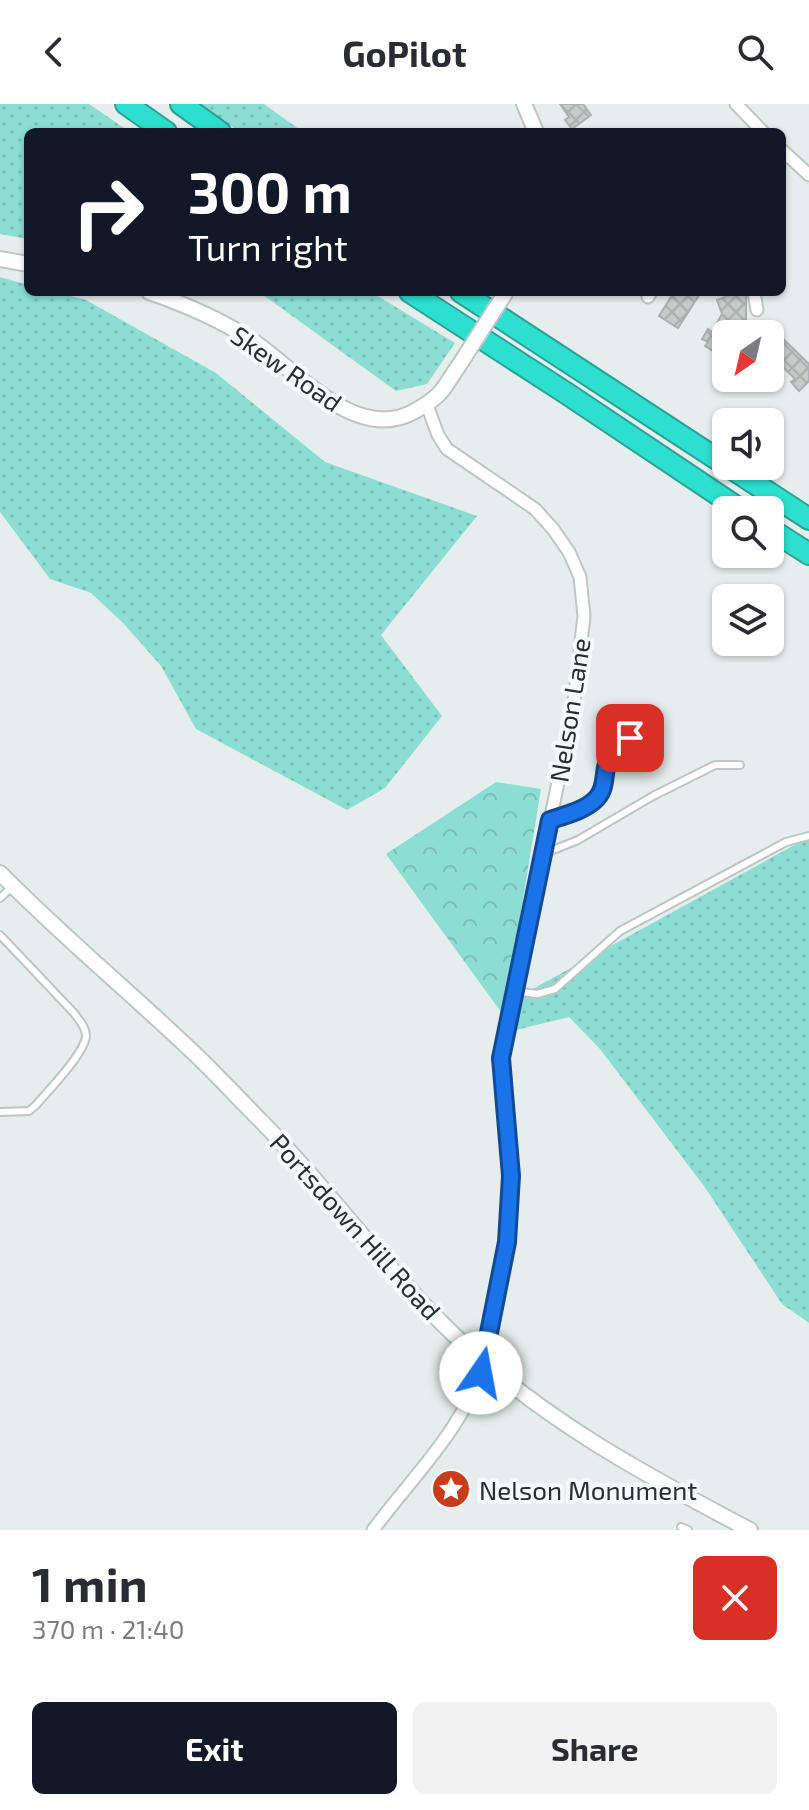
<!DOCTYPE html>
<meta charset="utf-8">
<style>
:root{--surface:#fff;--page:#f2f2f3;--text:#2b2b33;--muted:#7c7c81;--accent:#111827}
body{margin:0;font-family:"Exo 2",sans-serif;background:var(--page);color:var(--text);height:100vh;display:flex;flex-direction:column;font-size:30px;white-space:nowrap}
*{box-sizing:border-box;margin:0}
p{font-size:26px;color:var(--muted)}
.icon{flex:none;width:44px;height:44px;fill:none;stroke:currentColor;stroke-width:2;stroke-linecap:round;stroke-linejoin:round}
.map{position:relative;height:1426px;overflow:hidden}
.panel{display:flex;flex-direction:column;background:var(--surface);flex:1}
.panel>*{flex:none}
.banner{position:absolute;left:24px;top:24px;width:762px;height:168px;border-radius:12px;box-shadow:0 2px 6px #0004;background:#111827;color:#fff;overflow:hidden}
.needle{width:52px;rotate:214deg}
.controls{position:absolute;left:712px;top:216px;display:grid;gap:16px}
.controls a{display:grid;place-items:center;width:72px;height:72px;border-radius:12px;background:var(--surface);box-shadow:0 2px 6px #0004;font-size:40px}
.pin{position:absolute;display:grid;place-items:center;width:68px;height:68px;color:#fff;margin:-34px;border-radius:16px;box-shadow:0 4px 12px #0006}
.me{position:absolute;width:88px;margin:-44px;rotate:12deg;stroke-linejoin:round;filter:drop-shadow(0 0 6px #0008)}
.turn{display:flex;align-items:center;gap:28px;height:168px;padding:0 32px;font-size:36px}
.turn .icon{width:104px;height:104px;stroke-width:2.5}
.turn b{display:block;font-size:56px;line-height:68px}
.round{display:grid;place-items:center;flex:none;width:84px;height:84px;border-radius:12px;background:var(--page)}
.summary{display:flex;align-items:center;justify-content:space-between;height:136px;padding:0 32px}
h1{font-size:48px;font-weight:700;line-height:60px}
.button{display:flex;gap:16px;margin-top:auto;padding:16px 32px}
.button a{flex:1;height:92px;border-radius:12px;background:var(--accent);color:#fff;font-size:32px;font-weight:700;line-height:92px;text-align:center}
.button a+a{background:var(--page);color:var(--text)}
header{display:flex;justify-content:space-between;align-items:center;height:104px;padding:0 32px;background:var(--surface);font-size:36px;font-weight:700}
.map>svg:first-child{display:block}
.grass{fill:url(#grass-dots)}
.forest{fill:url(#forest-crowns)}
.building{fill:url(#building-cross-hatch);stroke:#aab2b1;stroke-width:2}
.lines{fill:none;stroke-linecap:round;stroke-linejoin:round}
.service-casing{stroke:#bec6c4;stroke-width:10}
.minor-casing{stroke:#bec6c4;stroke-width:15}
.tertiary-casing{stroke:#bec6c4;stroke-width:18}
.motorway-casing{stroke:#2ba196;stroke-width:24}
.service{stroke:#fff;stroke-width:6}
.minor{stroke:#fff;stroke-width:11}
.tertiary{stroke:#fff;stroke-width:14}
.motorway{stroke:#2cdfce;stroke-width:20}
.tertiary-bridge-casing{stroke:#bec6c4;stroke-width:18;stroke-linecap:butt}
.tertiary-bridge{stroke:#fff;stroke-width:14}
.route-casing{stroke:#114b97;stroke-width:20}
.route{stroke:#1a73e8;stroke-width:14}
.labels{text-anchor:middle;dominant-baseline:central;stroke-width:8;stroke-linejoin:round;paint-order:stroke}
.street-label{font-size:26px;fill:#2a2e2d;stroke:#f2fbf9}
.poi-label{font-size:26px;fill:#2a2e2d;stroke:#f2fbf9;text-anchor:start}
</style>
<header><svg class="icon" aria-label="back" viewBox="0 0 24 24"><path d="M15 5l-7 7 7 7"/></svg>GoPilot<svg class="icon" aria-label="search" viewBox="0 0 24 24"><circle cx="10" cy="10" r="6"/><path d="M15 15l6 6"/></svg></header>
<div class="map">
<svg width="809" height="1426" viewBox="0 0 809 1426">
<defs>
<pattern id="grass-dots" width="8" height="8" patternUnits="userSpaceOnUse" patternTransform="scale(2)"><rect width="8" height="8" fill="#8cded3"/><path d="M2 2h.1M6 6h.1" fill="none" stroke="#79bfb5" stroke-width="1.8" stroke-linecap="round"/></pattern>
<pattern id="forest-crowns" width="20" height="18" patternUnits="userSpaceOnUse" patternTransform="scale(2)"><rect width="20" height="18" fill="#8cded3"/><path d="M2 6a3 3 0 1 1 6 0M12 15a3 3 0 1 1 6 0" fill="none" stroke="#79bfb5"/></pattern>
<pattern id="building-cross-hatch" width="8" height="8" patternUnits="userSpaceOnUse" patternTransform="scale(2)"><rect width="8" height="8" fill="#c4ccca"/><path d="M0 0l8 8M0 8l8-8" fill="none" stroke="#a9b0ae"/></pattern>
</defs>
<rect width="100%" height="100%" fill="#e5eeec"/>
<g class="grass">
<path d="M0,0H89L130,28H28V135L0,130Z"/>
<path d="M198,0H264L303,28H240Z"/>
<path d="M0,173L28,181V188H57L86,196L216,269L325,358L477,412L381,531L442,612L385,684L347,706L196,625L161,562L124,520L91,489L50,475L0,408Z"/>
<path d="M259,188H371L455,239L427,280L396,287Z"/>
<path d="M809,733V1219L782,1200L704,1082L600,945L569,913L512,927L520,892Z"/>
</g>
<path class="forest" d="M496,678L541,685L504,912L386,750Z"/>
<g class="building">
<path d="M560,0H583L591,11L572,25L565,16L569,13Z"/>
<path d="M674,188H701L678,224L659,212Z"/>
<path d="M729,188H746V216H743L734,230H726V255L705,242L708,238L702,235L708,225L712,228L722,210L717,196L730,191Z"/>
<path d="M776,228L809,260V277L799,287L791,278L795,275L770,250V234Z"/>
</g>
<g class="lines">
<defs>
<g id="service">
<path d="M550,716C566,711 586,706 597,694C608,682 602,664 610,651C614,644 623,639 630,634"/>
<path d="M543,750L578,736L653,692L715,661H740"/>
<path d="M0,794L13,782"/>
<path d="M0,831L74,909C79,916 86,923 86,932C85,949 48,987 36,1001L29,1007L0,1008"/>
<path d="M515,887L537,890L555,885L620,827L786,738L809,732"/>
<path d="M681,1423L688,1426"/>
</g>
<g id="minor">
<path d="M736,0L763,28"/>
<path d="M782,46L809,71"/>
<path d="M754,188L757,206"/>
<path d="M648,193L651,188"/>
<path d="M373,1426C412,1373 466,1323 483,1258L507,1138L511,1072L501,954L573,606L584,512L580,473L569,448L553,425L535,405L447,345L438,331L427,301"/>
</g>
<g id="tertiary">
<path d="M524,0L536,28"/>
<path d="M0,155L28,160"/>
<path d="M149,188C184,200 219,215 250,235C296,265 356,341 415,307C424,302 433,296 440,289C447,281 452,271 458,263"/>
<path d="M0,769C62,832 131,889 195,950C218,972 240,996 263,1019C329,1086 384,1164 453,1230C538,1313 645,1371 750,1426"/>
</g>
<g id="motorway">
<path d="M126,0L166,28"/>
<path d="M181,0L220,28"/>
<path d="M410,188L566,289L741,406"/>
<path d="M461,188L726,361"/>
<path d="M728,362L809,415"/>
<path d="M770,425L809,450"/>
</g>
</defs>
<use href="#service" class="service-casing"/>
<use href="#minor" class="minor-casing"/>
<use href="#tertiary" class="tertiary-casing"/>
<use href="#motorway" class="motorway-casing"/>
<use href="#service" class="service"/>
<use href="#minor" class="minor"/>
<use href="#tertiary" class="tertiary"/>
<use href="#motorway" class="motorway"/>
<defs>
<path id="tertiary-bridge" d="M458,263L506,188"/>
</defs>
<use href="#tertiary-bridge" class="tertiary-bridge-casing"/>
<use href="#tertiary-bridge" class="tertiary-bridge"/>
</g>
<g class="lines">
<defs>
<path id="route" d="M481,1269L507,1138L511,1072L501,954L550,716C566,711 586,706 597,694C608,682 602,665 610,651C614,644 623,639 630,634"/>
</defs>
<use href="#route" class="route-casing"/>
<use href="#route" class="route"/>
</g>
<defs>
<symbol id="sight-disc" viewBox="-11 -11 22 22"><circle r="9.5" fill="#c73d19" stroke="#f2fbf9"/><path d="M0-6L1.8-2.2L6-1.7L2.9 1.2L3.7 5.4L0 3.3L-3.7 5.4L-2.9 1.2L-6-1.7L-1.8-2.2Z" fill="#fff"/></symbol>
</defs>
<g fill-rule="evenodd">
<use href="#sight-disc" x="429" y="1363" width="44" height="44"/>
</g>
<g class="labels">
<g class="street-label">
<text transform="translate(287 264) rotate(35)">Skew Road</text>
<text transform="translate(569 606) rotate(-81)">Nelson Lane</text>
<text transform="translate(356 1122) rotate(48)">Portsdown Hill Road</text>
</g>
<g class="poi-label">
<text x="479" y="1385">Nelson Monument</text>
</g>
</g>
</svg>
<div class="controls">
<a><svg class="needle" viewBox="-14 -14 28 28"><path d="M0-13l5 13h-10z" fill="#e53935"/><path d="M0 13l5-13h-10z" fill="#7c7c81"/></svg></a>
<a><svg class="icon" aria-label="sound" viewBox="0 0 24 24"><path d="M4 9h4l5-4v14l-5-4H4zM17 9q2 3 0 6"/></svg></a>
<a><svg class="icon" aria-label="search" viewBox="0 0 24 24"><circle cx="10" cy="10" r="6"/><path d="M15 15l6 6"/></svg></a>
<a><svg class="icon" aria-label="layers" viewBox="0 0 24 24"><path d="M12 4l9 5-9 5-9-5zM3 14l9 5 9-5"/></svg></a>
</div>
<div class="pin" style="left:630px;top:634px;background:#d93025"><svg class="icon" aria-label="arrive" viewBox="0 0 24 24"><path d="M6 21V4h12l-3 4 3 4H6"/></svg></div>
<svg class="me" style="left:481px;top:1269px" viewBox="-20 -20 40 40"><circle r="19" fill="#fff"/><path d="M0-13L10 11 0 6-10 11z" fill="#1a73e8"/></svg>
<div class="banner">
<div class="turn"><svg class="icon" aria-label="right" viewBox="0 0 24 24"><path d="M7 20v-9h11M14 6l5 5-5 5"/></svg><div><b>300 m</b>Turn right</div></div>
</div>
</div>
<section class="panel">
<div class="summary"><div><h1>1 min</h1><p>370 m · 21:40</p></div><a class="round" style="background:#d93025;color:#fff"><svg class="icon" aria-label="close" viewBox="0 0 24 24"><path d="M6 6l12 12M18 6L6 18"/></svg></a></div>
<div class="button"><a>Exit</a><a>Share</a></div>
</section>
